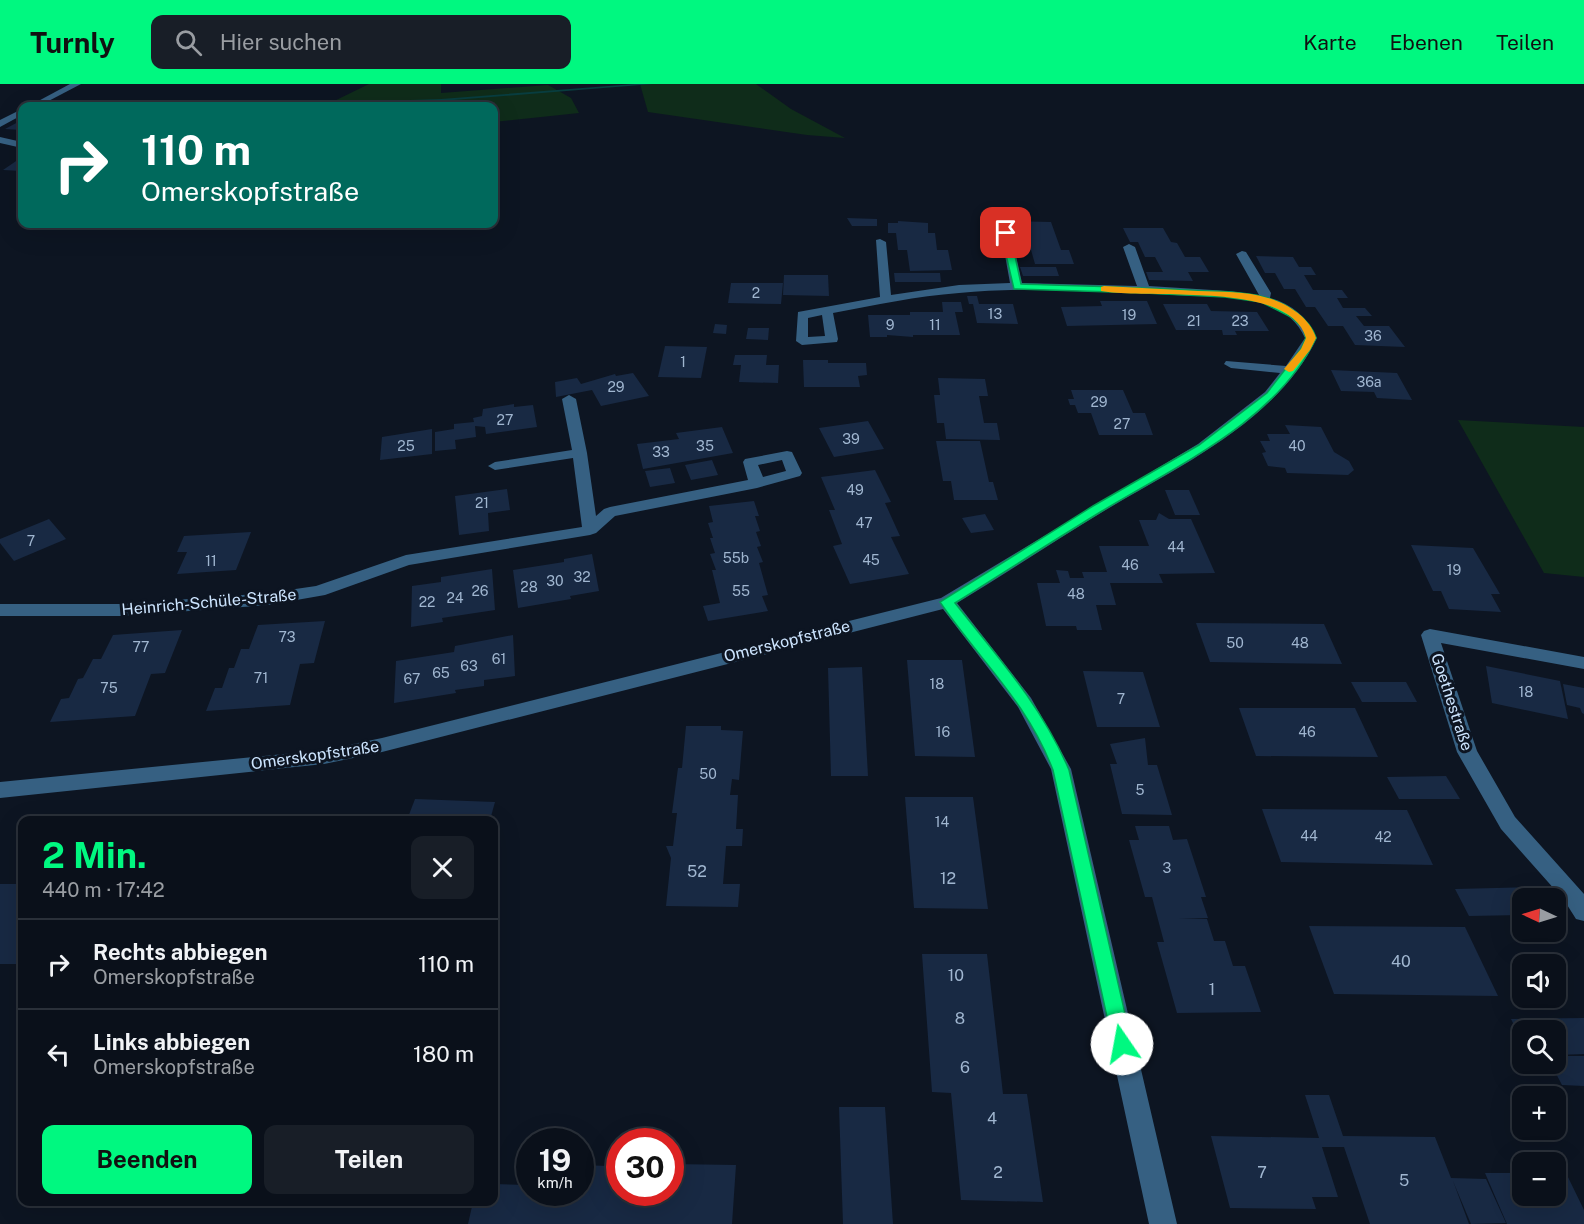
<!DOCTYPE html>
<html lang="de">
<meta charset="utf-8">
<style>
:root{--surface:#0a101a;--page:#181e27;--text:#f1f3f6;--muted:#999da2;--line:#2a3039;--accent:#00f880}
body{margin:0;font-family:"Public Sans",sans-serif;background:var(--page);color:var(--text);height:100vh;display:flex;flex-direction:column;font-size:22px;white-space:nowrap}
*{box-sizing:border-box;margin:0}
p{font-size:20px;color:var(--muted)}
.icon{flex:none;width:33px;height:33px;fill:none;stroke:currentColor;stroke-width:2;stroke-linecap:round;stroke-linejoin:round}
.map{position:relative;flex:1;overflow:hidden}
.side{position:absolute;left:18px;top:732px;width:480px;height:390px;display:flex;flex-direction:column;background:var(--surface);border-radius:12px;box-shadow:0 6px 24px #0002,0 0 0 2px var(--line)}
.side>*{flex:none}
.guide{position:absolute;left:18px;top:18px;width:480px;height:126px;border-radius:12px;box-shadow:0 6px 24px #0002,0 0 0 2px var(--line);background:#00695c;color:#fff;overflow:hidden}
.needle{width:39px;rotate:274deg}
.fabs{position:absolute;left:1512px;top:804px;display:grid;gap:12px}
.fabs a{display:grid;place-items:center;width:54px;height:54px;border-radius:12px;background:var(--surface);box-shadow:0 6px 24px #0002,0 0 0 2px var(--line);font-size:30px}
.speed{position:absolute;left:516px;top:1044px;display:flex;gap:12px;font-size:30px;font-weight:700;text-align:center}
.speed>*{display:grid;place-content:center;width:78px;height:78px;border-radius:50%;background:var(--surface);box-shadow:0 6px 24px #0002,0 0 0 2px var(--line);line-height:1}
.speed small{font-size:15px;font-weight:400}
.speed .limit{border:9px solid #d22;background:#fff;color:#111}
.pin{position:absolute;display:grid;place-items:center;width:51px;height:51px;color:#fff;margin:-26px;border-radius:12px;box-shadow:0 3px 9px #0006}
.me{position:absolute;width:66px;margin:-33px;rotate:348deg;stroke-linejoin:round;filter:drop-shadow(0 0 4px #0008)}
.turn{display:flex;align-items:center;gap:21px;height:126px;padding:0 24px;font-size:27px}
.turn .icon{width:78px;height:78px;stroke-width:2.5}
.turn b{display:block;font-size:42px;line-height:51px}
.round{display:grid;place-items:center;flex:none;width:63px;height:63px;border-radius:12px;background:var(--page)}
.head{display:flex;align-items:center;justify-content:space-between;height:102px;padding:0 24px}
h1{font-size:36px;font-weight:700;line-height:45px;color:var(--accent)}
.button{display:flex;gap:12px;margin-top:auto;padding:12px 24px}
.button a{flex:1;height:69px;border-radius:12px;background:var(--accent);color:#111;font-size:24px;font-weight:700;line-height:69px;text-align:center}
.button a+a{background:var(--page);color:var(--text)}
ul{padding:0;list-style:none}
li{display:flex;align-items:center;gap:18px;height:90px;padding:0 24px;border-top:2px solid var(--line)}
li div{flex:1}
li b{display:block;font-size:22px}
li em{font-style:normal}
header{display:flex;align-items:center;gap:36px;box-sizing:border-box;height:84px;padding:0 30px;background:var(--accent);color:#111}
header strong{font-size:28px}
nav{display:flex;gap:33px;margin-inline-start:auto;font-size:21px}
.search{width:420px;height:54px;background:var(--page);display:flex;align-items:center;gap:15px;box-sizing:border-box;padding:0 21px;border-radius:12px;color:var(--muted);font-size:22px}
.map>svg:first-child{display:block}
.green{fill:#0f2c1a}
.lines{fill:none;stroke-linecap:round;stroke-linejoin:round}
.stream{fill:#083d3f;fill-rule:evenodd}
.building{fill:#182943}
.minor{fill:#366082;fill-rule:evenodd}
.route{fill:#00f880;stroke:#00a153;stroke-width:1.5}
.slow{fill:#f59e0b}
.labels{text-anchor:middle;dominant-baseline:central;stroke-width:6;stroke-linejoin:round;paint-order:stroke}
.number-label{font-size:14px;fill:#a0b6d0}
.street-label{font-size:16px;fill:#cde5ff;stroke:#0d1522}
.near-number-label{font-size:16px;fill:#a0b6d0}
</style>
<header>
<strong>Turnly</strong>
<div class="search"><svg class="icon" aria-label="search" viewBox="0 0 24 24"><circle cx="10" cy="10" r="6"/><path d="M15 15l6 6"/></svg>Hier suchen</div>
<nav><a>Karte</a><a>Ebenen</a><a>Teilen</a></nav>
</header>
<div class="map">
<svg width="1584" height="1140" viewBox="0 0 1584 1140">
<rect width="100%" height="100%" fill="#0d1522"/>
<g class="green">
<path d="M369,0H441V9L548,1L571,14L579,29L494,38V22H324Z"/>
<path d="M640,0H756L791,25L845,54L807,51L648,28Z"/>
<path d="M1458,336L1584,343V493L1544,489Z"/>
</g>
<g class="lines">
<path class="stream" d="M634,0H653L441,17L312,22L319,19L441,15Z"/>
</g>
<g class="building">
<path d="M72,16H91L81,22H61Z"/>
<path d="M22,36V46L5,45Z"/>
<path d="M22,73V87L3,86Z"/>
<path d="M847,134L877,135V142H852Z"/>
<path d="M898,137L928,139V149H935L937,166H948L952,186L910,187L907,166H898L896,149H888V139H898Z"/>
<path d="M1006,137L1051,138L1061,166H1069L1074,180H1035L1031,166H1021L1016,149H1009Z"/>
<path d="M1123,144H1163L1171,158L1177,159L1185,173H1200L1209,188H1188L1193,197L1149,196L1146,188H1163L1155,173H1145L1138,158H1130Z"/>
<path d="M1256,172L1293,173L1299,183H1311L1316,191H1304L1313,206H1342L1348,214H1337L1343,224H1365L1372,232H1356L1364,242H1389L1405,263L1355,261L1343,242H1328L1315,223H1306L1295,205H1284L1275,189H1265Z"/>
<path d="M1020,183H1056L1059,192H1023Z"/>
<path d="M894,189H940L941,198H895Z"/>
<path d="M784,191H828L829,212L783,211Z"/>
<path d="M731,199H783L781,220L728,219Z"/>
<path d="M967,212H977L979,220H1013L1018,240L977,239L973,220H969Z"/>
<path d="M1100,217H1147L1157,240L1067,242L1061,223L1102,222Z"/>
<path d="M942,218H961L963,228H955L960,251H913V253L887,251V253H870L868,231H910V228H943Z"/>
<path d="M1163,220H1207L1211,227L1257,228L1269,247H1235L1237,251H1223L1222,246H1176Z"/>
<path d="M715,240L727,241L726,250L713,249Z"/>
<path d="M748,244H769L768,256L746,255Z"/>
<path d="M665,262L707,263L701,294L658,293Z"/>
<path d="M735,271H767L766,281H779L778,299L739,298L741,281H733Z"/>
<path d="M803,276H828V279H866L867,291L858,292L860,303H804Z"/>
<path d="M1331,286L1397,289L1412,316L1377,314L1374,308L1341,307Z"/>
<path d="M633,289L649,312L601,322L592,306L556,313L555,298L577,294L581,300L615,290L616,292Z"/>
<path d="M938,294L985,295L988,312H979L984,339H997L1000,356L946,355L944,339H937L934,311H940Z"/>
<path d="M1071,306H1123L1133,329H1145L1153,351H1099L1091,329H1078L1075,321H1070L1068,315H1074Z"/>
<path d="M514,320V323L533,321L537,343L486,350L485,343L475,342L476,353L455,356L456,365L435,367V348L454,345V340L474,338L473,334L482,332L483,325Z"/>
<path d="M868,337L884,365L834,373L819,344Z"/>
<path d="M1285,341L1321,343L1334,368L1349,377L1354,386L1348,391L1287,389L1285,384L1268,382L1262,369L1266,368L1260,357H1270L1267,350H1290Z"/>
<path d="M722,343L733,369L643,385L637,360L679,355L676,349Z"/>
<path d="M432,345V370L380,376L382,353Z"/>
<path d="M936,357H980L989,398H993L998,416H954L951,397H943Z"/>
<path d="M712,376L718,391L691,396L685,381Z"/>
<path d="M670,384L675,399L650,403L645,387Z"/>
<path d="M875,386L891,418L885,419L900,452L891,453L909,490L850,500L833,462L842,460L829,426H835L821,393Z"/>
<path d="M507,405L510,426L488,429L489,447L459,451L455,412Z"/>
<path d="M1165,406H1189L1200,431H1175Z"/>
<path d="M754,417L759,432H755L760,447L756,448L761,462L757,463L763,478L759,479L768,511L762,512L768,527L708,537L703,522L720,519L712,486H716L710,470L715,469L710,454H713L708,439L713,438L709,422Z"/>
<path d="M1159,429L1169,435H1191L1215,489L1159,490L1163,499H1110L1116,521H1096L1102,546H1077L1076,542H1046L1037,499H1060L1056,486L1068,487L1070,494H1084L1082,488H1107L1099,462H1149L1139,436H1156Z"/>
<path d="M985,430L994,446L971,449L962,434Z"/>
<path d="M49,435L66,455L14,477L0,459V455Z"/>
<path d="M251,448L236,486L177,490L187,468H177L184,452Z"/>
<path d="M1411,461L1473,464L1500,510H1491L1501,528L1449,525L1441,507H1433Z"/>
<path d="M592,470L599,507L570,512L571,515L518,524L513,486L564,478V475Z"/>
<path d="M492,485L495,526L442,534L443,538L411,543L412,502L441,498V493Z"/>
<path d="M325,537L314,579L300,580L290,621L206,627L215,604H222L229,584H234L241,565H249L258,541Z"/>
<path d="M1196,539L1324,540L1342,580L1210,578Z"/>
<path d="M182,546L165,589L151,590L135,632L50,638L61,615L69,614L78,595L83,594L93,575H101L113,551Z"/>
<path d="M513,551L515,592L484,596V602L455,606L456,609L394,619L396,577L454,568L455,562Z"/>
<path d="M907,576H962L975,673L915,672Z"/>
<path d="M1486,582L1560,597L1568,635L1492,619Z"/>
<path d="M862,583L868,692H831L828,584Z"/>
<path d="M1083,587L1143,588L1160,643H1097Z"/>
<path d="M1351,598H1406L1417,618H1362Z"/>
<path d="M1563,600L1584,604V630L1582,629L1580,624L1567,621Z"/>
<path d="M1239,624H1355L1378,673L1256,672Z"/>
<path d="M686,642H721V646L743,647L739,696L732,695L730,711H738L736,745H743L742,762H726L723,800H740L738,823L666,822L671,774L666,762H673L677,729H672L678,684H682Z"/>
<path d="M1145,654L1148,681H1157L1172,731L1122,730L1110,680H1117L1110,660Z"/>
<path d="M1446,692L1460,715H1399L1387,693Z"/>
<path d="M905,713H973L988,825L914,824Z"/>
<path d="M415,715L495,718L490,736H407Z"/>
<path d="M1262,725L1407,726L1433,781L1281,778Z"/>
<path d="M1135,742H1169L1173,756L1187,755L1206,813H1201L1208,834L1179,835H1207L1214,857H1225L1233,882H1245L1261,928L1177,929L1157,858H1164L1152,813H1145L1129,756H1139Z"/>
<rect x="0" y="800" width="22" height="80"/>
<path d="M1537,803L1544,814H1522V831L1469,832L1455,805Z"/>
<path d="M1309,842L1465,843L1498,912L1334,910Z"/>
<path d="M922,870H987L1003,1010H1027L1043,1118L961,1116L951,1009L932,1008Z"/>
<path d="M1584,934V970L1556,971V946H1522V957L1511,935Z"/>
<path d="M1556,972H1584V1002L1562,1001L1551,980H1556Z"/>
<path d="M1305,1011H1329L1343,1052L1435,1053L1451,1094L1486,1095L1506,1139L1471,1140L1453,1097L1469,1140H1370L1344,1063H1322L1338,1113H1312L1316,1125L1230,1124L1211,1052L1319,1054Z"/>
<path d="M839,1023H885L893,1140H843Z"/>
<path d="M670,1080L736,1081L732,1140H468L473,1118H494V1100L530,1101V1108H580V1081L608,1082L606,1092L620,1093V1108H670Z"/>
<path d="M1485,1089H1522V1112H1556V1089H1566L1584,1126V1140H1507Z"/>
</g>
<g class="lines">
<g class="minor">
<path d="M70,0H81L39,22H29Z"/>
<path d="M22,25V31L0,43V36Z"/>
<path d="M0,53L22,58V64L0,59Z"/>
<path d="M1006,146L1011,149L1022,199L1137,202L1123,163L1129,160L1135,163L1149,202L1228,207L1259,211L1236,170L1242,167L1246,168L1271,209L1270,214C1292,220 1308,234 1317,254C1277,337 1180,382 1104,427C1055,457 1006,489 957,519L1031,614L1071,685L1177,1140H1149L1051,685L1018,623L943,525L382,668L324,680L0,714V698L324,666L382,654L941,514L1198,360L1265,308L1280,289L1231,284L1224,280L1226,277L1286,282L1305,254C1298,238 1285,227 1269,221C1239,210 1205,213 1174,211C1102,207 1030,202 959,209C917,212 875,221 833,229L838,255L837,258L802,261L796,257L798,228L880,213L876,156L880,155L886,158L891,211L959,201L1010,199L1001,149ZM822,231L825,252L808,253V234Z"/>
<path d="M569,311L576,315L587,369L596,432L604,425L610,423L748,396L743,378L745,375L787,367L792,368L802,389L800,392L757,404L615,432L596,449L590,451L409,481L325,511L268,521L122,532H0V520H122L268,509L316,502L406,471L582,443L573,374L495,386L488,382L495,378L572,366L562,315ZM782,376L786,387L763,393L758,381Z"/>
<path d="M1430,545L1584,573V585L1441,559L1477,667L1515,733L1584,810V837L1576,835L1564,816L1501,745L1457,668L1421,551L1424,547Z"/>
</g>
</g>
<path class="route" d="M1006,146L1010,149L1021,200C1076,202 1131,203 1186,206C1212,207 1239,207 1264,213C1285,218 1310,234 1316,254C1277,337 1176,382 1102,427C1053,457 1004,488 955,519C997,572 1042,622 1069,686L1132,960L1129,966L1122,968L1116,966L1113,960L1053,686C1026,616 980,577 940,518L1093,422L1199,361L1267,309L1301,265L1306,254L1303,244L1291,233L1261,218L1225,213L1144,209L1014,205L1001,149Z"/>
<path class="slow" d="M1104,202C1136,204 1167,205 1198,207C1221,208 1246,207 1268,214C1288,220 1310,234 1316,254L1310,266L1293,287L1289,288L1284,285L1301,265L1306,254C1290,196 1149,216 1101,207V203Z"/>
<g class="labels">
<g class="number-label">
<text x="756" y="209">2</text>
<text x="995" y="230">13</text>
<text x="1129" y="231">19</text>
<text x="1194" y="237">21</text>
<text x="1240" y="237">23</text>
<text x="890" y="241">9</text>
<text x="935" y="241">11</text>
<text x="1373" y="252">36</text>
<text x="683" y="278">1</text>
<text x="1369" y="298">36a</text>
<text x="616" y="303">29</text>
<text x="1099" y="318">29</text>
<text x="505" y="336">27</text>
<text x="1122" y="340">27</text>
<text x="851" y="355">39</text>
<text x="406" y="362">25</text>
<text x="705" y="362">35</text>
<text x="1297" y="362">40</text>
<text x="661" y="368">33</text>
<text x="855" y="406">49</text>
<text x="482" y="419">21</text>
<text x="864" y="439">47</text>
<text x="31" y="457">7</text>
<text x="1176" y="463">44</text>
<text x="736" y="474">55b</text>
<text x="871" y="476">45</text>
<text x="211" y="477">11</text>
<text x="1130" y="481">46</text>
<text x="1454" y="486">19</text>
<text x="582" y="493">32</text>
<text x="555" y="497">30</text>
<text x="529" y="503">28</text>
<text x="480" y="507">26</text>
<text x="741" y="507">55</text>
<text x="1076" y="510">48</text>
<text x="455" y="514">24</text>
<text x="427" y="518">22</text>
<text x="287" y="553">73</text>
<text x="1235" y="559">50</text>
<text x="1300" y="559">48</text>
<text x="141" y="563">77</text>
<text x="499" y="575">61</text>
<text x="469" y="582">63</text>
<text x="441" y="589">65</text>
<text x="261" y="594">71</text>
<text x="412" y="595">67</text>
<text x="937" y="600">18</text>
<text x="109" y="604">75</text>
<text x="1526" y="608">18</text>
<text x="1121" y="615">7</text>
<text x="943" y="648">16</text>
<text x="1307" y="648">46</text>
<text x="708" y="690">50</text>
<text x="1140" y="706">5</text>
<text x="942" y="738">14</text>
<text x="1309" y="752">44</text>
<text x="1383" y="753">42</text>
<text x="1167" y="784">3</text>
</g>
<g class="street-label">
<text transform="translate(209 518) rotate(-5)">Heinrich-Schüle-Straße</text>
<text transform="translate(787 557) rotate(-14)">Omerskopfstraße</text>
<text transform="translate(1452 618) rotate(72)">Goethestraße</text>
<text transform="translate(315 671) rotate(-8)">Omerskopfstraße</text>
</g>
<g class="near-number-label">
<text x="697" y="787">52</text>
<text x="948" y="794">12</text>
<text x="1401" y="877">40</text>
<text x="956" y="891">10</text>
<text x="1212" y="905">1</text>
<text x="960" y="934">8</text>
<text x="965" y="983">6</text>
<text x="992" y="1034">4</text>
<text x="998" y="1088">2</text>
<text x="1262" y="1088">7</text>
<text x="1404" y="1096">5</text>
</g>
</g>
</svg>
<div class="fabs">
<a><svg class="needle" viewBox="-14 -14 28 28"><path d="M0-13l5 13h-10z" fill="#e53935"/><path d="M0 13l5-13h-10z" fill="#999da2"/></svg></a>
<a><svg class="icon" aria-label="sound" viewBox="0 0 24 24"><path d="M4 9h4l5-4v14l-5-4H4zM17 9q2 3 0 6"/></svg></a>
<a><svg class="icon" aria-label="search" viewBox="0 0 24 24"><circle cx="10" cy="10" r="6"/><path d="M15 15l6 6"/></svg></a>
<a>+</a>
<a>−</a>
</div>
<div class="speed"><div>19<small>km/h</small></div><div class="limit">30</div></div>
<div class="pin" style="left:1006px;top:149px;background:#d93025"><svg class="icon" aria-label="arrive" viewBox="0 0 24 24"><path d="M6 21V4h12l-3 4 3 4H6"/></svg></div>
<svg class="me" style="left:1122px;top:960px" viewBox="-20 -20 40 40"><circle r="19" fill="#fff"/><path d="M0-13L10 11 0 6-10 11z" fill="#00f880"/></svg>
<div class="guide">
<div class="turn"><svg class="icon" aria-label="right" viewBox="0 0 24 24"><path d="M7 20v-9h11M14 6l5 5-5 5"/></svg><div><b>110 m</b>Omerskopfstraße</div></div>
</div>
<section class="side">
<div class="head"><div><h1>2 Min.</h1><p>440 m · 17:42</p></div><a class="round"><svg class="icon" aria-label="close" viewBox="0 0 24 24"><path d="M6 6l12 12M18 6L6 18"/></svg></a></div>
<ul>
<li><svg class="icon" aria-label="right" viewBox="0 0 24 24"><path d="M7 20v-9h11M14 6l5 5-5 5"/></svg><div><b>Rechts abbiegen</b><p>Omerskopfstraße</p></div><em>110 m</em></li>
<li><svg class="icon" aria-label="left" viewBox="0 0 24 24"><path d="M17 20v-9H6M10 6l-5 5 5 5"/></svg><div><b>Links abbiegen</b><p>Omerskopfstraße</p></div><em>180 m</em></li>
</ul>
<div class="button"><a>Beenden</a><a>Teilen</a></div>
</section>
</div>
